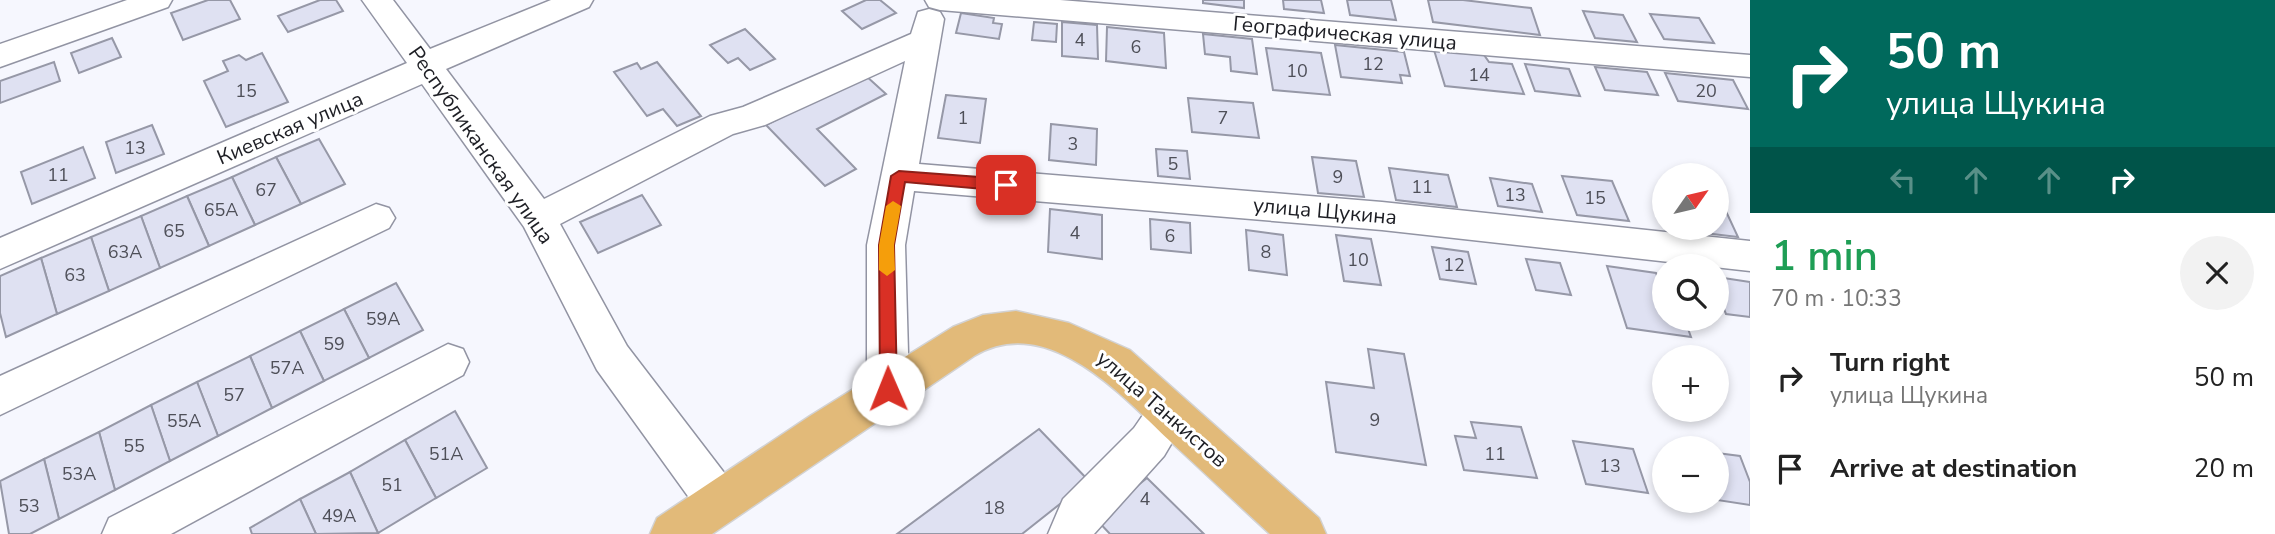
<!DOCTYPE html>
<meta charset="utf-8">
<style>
:root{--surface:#fff;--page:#f2f2f2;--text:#222;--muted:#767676}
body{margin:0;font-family:"Nunito Sans",sans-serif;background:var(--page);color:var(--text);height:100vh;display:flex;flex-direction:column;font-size:26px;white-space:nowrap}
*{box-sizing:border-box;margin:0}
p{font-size:23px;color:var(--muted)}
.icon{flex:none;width:38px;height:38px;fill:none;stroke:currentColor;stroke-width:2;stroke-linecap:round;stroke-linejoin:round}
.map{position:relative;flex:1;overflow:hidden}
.details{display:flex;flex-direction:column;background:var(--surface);width:525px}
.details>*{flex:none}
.banner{background:#00695c;color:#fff;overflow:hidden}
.needle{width:46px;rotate:56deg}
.buttons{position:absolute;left:1652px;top:163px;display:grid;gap:14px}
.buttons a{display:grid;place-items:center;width:77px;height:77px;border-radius:50%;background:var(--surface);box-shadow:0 4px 10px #0003;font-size:35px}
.pin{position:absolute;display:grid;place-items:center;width:60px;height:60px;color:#fff;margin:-30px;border-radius:14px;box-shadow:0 4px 10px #0006}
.me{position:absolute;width:77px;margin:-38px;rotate:359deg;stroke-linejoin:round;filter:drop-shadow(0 0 5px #0008)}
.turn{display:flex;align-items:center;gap:24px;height:147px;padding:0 21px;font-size:32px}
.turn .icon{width:91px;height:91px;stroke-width:2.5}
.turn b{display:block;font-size:49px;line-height:60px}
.lanes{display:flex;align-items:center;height:66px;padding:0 21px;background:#0003;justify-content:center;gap:35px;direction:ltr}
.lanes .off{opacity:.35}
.round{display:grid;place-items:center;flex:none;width:74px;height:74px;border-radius:37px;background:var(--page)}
.overview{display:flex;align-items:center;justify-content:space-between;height:119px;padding:0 21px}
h1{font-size:42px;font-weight:600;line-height:52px;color:#1e9e55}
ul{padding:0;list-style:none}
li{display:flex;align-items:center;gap:21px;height:91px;padding:0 21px}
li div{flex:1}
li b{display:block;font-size:26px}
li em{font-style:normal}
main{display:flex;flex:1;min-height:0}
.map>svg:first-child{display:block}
.building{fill:#dfe1f2;stroke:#9698a7;stroke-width:2}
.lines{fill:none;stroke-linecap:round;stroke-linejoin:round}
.minor-casing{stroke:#9294a3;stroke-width:3}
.major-casing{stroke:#d2d2d3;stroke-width:3}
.minor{fill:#fff;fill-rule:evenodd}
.major{fill:#e2ba79;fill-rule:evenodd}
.route{fill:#d93025;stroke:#8d1f18;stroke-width:2}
.slow{fill:#f59e0b}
.labels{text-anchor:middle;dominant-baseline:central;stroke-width:6;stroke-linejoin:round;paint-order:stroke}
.number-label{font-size:18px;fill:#4e4f58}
.street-label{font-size:21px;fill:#1d1e24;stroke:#fff}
</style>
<main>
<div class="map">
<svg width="1750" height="534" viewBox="0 0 1750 534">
<rect width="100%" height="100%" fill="#f6f7fe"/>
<g class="building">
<path d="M208,0H230L240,19L183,40L171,13Z"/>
<path d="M320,0H336L343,11L288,32L278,16Z"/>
<path d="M866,0H880L896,13L862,29L842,11Z"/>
<path d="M1203,0H1244V8L1203,3Z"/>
<path d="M1283,0H1321L1324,13L1284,9Z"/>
<path d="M1347,0H1391L1396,20L1350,15Z"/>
<path d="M1428,0H1463L1531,8L1540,35L1433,22Z"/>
<path d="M1583,11L1623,15L1637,42L1595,38Z"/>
<path d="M961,13L994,18L993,23L1002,24L999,39L956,33Z"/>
<path d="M1650,14L1699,18L1714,43L1664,39Z"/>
<path d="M1034,22L1057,24L1056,42L1032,40Z"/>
<path d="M1062,22L1097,25L1098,59L1062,56Z"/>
<path d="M1107,27L1164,33L1166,68L1106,61Z"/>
<path d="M745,29L775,59L750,70L738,58L728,63L710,45Z"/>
<path d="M1203,34L1252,39L1257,74L1231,71L1230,57L1205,54Z"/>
<path d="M112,38L121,57L79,73L71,53Z"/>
<path d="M1335,45L1404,52L1410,76L1400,75L1402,83L1341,77Z"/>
<path d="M1266,48L1321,53L1330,95L1273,90Z"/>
<path d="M1434,50L1484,55L1489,62L1512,64L1524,94L1445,86Z"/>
<path d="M262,53L288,102L226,127L204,81L228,71L223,61L239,55L246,60Z"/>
<path d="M54,62L60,81L0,103V81Z"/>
<path d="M657,62L701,116L677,126L663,109L647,116L614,72L637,63L641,69Z"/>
<path d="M1525,64L1569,69L1580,96L1535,91Z"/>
<path d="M1595,67L1647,72L1658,95L1605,90Z"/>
<path d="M1665,73L1733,80L1748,109L1678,101Z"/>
<path d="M865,75L886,94L817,129L856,169L825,186L766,125Z"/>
<path d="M946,95L986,99L980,143L938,138Z"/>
<path d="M1188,98L1253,103L1259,138L1192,132Z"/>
<path d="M1051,124L1097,129L1096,165L1049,160Z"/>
<path d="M152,125L164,154L116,173L106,142Z"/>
<path d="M319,139L345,184L301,204L276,157Z"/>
<path d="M83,147L95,178L32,204L21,172Z"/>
<path d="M1156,149L1187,151L1190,179L1158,176Z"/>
<path d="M276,157L301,204L255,225L232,177Z"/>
<path d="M1312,157L1356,161L1364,197L1318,193Z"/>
<path d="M1389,168L1448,175L1457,207L1396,200Z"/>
<path d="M1562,176L1612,181L1629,221L1577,215Z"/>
<path d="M232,177L255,225L209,246L187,196Z"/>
<path d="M1490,178L1532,184L1542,212L1498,206Z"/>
<path d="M1717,192L1738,237L1679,230L1717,228Z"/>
<path d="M642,195L661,225L598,253L580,222Z"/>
<path d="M187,196L209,246L160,268L141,216Z"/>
<path d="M1050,209L1102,215V259L1048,252Z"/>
<path d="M141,216L160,268L109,291L91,237Z"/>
<path d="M1150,219L1190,223L1191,253L1151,249Z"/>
<path d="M1246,230L1283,235L1287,275L1249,270Z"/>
<path d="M1336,235L1371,239L1381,285L1344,281Z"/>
<path d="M91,237L109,291L57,314L41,258Z"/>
<path d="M1432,247L1468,252L1476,284L1440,279Z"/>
<path d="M41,258L57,314L6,337L0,313V276Z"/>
<path d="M1526,259L1560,263L1571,295L1536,290Z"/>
<path d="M1607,266L1656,273L1664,296V318H1684L1691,337L1627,328Z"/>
<path d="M1717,277L1750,282V317L1726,314L1717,292Z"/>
<path d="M396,283L423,330L369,358L344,309Z"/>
<path d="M344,309L369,358L324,381L300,331Z"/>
<path d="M300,331L324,381L272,408L250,356Z"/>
<path d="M1368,349L1404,354L1426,465L1336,452L1326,382L1374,388Z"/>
<path d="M250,356L272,408L218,436L197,382Z"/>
<path d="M197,382L218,436L170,461L151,405Z"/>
<path d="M151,405L170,461L115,490L99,432Z"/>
<path d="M455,411L487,468L436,498L405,440Z"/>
<path d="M1471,422L1521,427L1537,478L1464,470L1455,436L1476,438Z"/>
<path d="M1039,429L1089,481L1022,534H897Z"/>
<path d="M99,432L115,490L59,519L44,459Z"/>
<path d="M405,440L436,498L378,533L350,472Z"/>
<path d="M1573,441L1633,449L1648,493L1586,484Z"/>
<path d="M1717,453L1740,456L1750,482V505L1717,500Z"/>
<path d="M44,459L59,519L30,534H9L0,481Z"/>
<path d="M350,472L378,533L316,534L300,499Z"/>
<path d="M1147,478L1204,534H1110L1096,519Z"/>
<path d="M300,499L316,534H252L250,528Z"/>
</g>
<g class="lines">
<defs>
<g id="minor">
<path d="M127,0H172L168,7L0,67V44Z"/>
<path d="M362,0H393L430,49L551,0H593L589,7L446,69L544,199L710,116L743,107L911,34L918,12L929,9L940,12L944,19L919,164L1382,202L1750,241V271L1382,230L914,191L905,245L909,389L903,402L888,407L873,402L867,389V245L905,61L765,125L733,134L560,224L627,346L735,487L742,502L735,517L719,524L703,517L597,370L524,227L422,84L0,269V238L407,63Z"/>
<path d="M925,0H1060L1750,55V77L940,10L929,7Z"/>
<path d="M376,204L389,208L395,218L389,228L0,415V376Z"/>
<path d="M448,344L463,349L469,362L463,375L171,534H102L109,518Z"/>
<path d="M1169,393L1184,399L1190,412L1164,456L1094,534H1048L1063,499L1134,428L1154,399Z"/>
</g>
<path id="major" d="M1016,311L1069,323L1130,350L1319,518L1326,534H1270C1237,504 1205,473 1172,443C1123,397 1048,311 974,356L712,534H650L657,518L810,416L953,327L983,315Z"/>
</defs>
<use href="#minor" class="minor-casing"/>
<use href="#major" class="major-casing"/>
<use href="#minor" class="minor"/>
<use href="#major" class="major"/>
</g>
<path class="route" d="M899,171L1006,179L1014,185L1006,191L905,182L894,245L897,389L888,396L880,389L879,245L891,176Z"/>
<path class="slow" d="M893,201L901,206L894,245L895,270L887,276L879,270V245L886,206Z"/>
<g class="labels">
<g class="number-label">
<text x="1080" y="40">4</text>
<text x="1136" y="47">6</text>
<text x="1373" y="64">12</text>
<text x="1297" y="71">10</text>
<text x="1479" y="75">14</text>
<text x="246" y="91">15</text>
<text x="1706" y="91">20</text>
<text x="963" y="118">1</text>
<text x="1223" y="118">7</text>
<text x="1073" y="144">3</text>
<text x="135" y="148">13</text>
<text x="1173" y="164">5</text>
<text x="58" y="175">11</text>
<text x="1338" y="177">9</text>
<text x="1422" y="187">11</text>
<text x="266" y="190">67</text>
<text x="1515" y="195">13</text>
<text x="1595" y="198">15</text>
<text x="221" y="210">65А</text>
<text x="174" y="231">65</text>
<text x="1075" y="233">4</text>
<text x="1170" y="236">6</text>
<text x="125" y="252">63А</text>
<text x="1266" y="252">8</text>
<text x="1358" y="260">10</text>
<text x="1454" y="265">12</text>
<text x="75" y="275">63</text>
<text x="383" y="319">59А</text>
<text x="334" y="344">59</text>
<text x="287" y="368">57А</text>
<text x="234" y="395">57</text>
<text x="1375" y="420">9</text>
<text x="184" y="421">55А</text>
<text x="134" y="446">55</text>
<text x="446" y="454">51А</text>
<text x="1495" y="454">11</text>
<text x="1610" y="466">13</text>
<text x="79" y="474">53А</text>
<text x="392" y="485">51</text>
<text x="1145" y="499">4</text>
<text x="29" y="506">53</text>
<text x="994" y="508">18</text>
<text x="339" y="516">49А</text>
</g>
<g class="street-label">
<text transform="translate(1345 33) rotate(5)">Географическая улица</text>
<text transform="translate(290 128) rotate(-23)">Киевская улица</text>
<text transform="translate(481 145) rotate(55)">Республиканская улица</text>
<text transform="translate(1325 211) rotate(5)">улица Щукина</text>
<text transform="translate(1162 409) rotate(41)">улица Танкистов</text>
</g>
</g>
</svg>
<div class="buttons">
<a><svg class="needle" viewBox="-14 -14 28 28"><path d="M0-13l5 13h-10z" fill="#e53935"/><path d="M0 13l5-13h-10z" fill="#767676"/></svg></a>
<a><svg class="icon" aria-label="search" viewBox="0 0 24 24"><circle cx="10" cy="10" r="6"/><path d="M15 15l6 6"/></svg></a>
<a>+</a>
<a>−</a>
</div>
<div class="pin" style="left:1006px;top:185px;background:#d93025"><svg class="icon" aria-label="arrive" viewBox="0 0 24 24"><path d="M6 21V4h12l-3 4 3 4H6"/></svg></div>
<svg class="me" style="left:888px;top:389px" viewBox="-20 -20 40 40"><circle r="19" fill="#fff"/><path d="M0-13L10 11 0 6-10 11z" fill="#d93025"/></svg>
</div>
<section class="details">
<div class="banner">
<div class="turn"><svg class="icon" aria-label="right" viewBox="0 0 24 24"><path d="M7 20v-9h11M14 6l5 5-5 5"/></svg><div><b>50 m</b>улица Щукина</div></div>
<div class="lanes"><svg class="icon off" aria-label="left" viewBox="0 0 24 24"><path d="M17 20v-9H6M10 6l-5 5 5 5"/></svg><svg class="icon off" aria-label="ahead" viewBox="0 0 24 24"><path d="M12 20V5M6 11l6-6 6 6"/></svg><svg class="icon off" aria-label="ahead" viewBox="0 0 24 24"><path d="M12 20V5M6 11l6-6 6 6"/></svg><svg class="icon" aria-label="right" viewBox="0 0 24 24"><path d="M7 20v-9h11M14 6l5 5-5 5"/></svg></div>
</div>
<div class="overview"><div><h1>1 min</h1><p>70 m · 10:33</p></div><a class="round"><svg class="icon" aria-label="close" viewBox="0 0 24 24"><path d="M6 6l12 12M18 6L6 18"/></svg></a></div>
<ul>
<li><svg class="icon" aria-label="right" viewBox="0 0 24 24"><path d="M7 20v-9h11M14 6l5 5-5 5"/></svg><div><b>Turn right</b><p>улица Щукина</p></div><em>50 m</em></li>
<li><svg class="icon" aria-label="arrive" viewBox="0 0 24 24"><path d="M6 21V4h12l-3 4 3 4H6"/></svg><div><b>Arrive at destination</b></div><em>20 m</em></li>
</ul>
</section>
</main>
